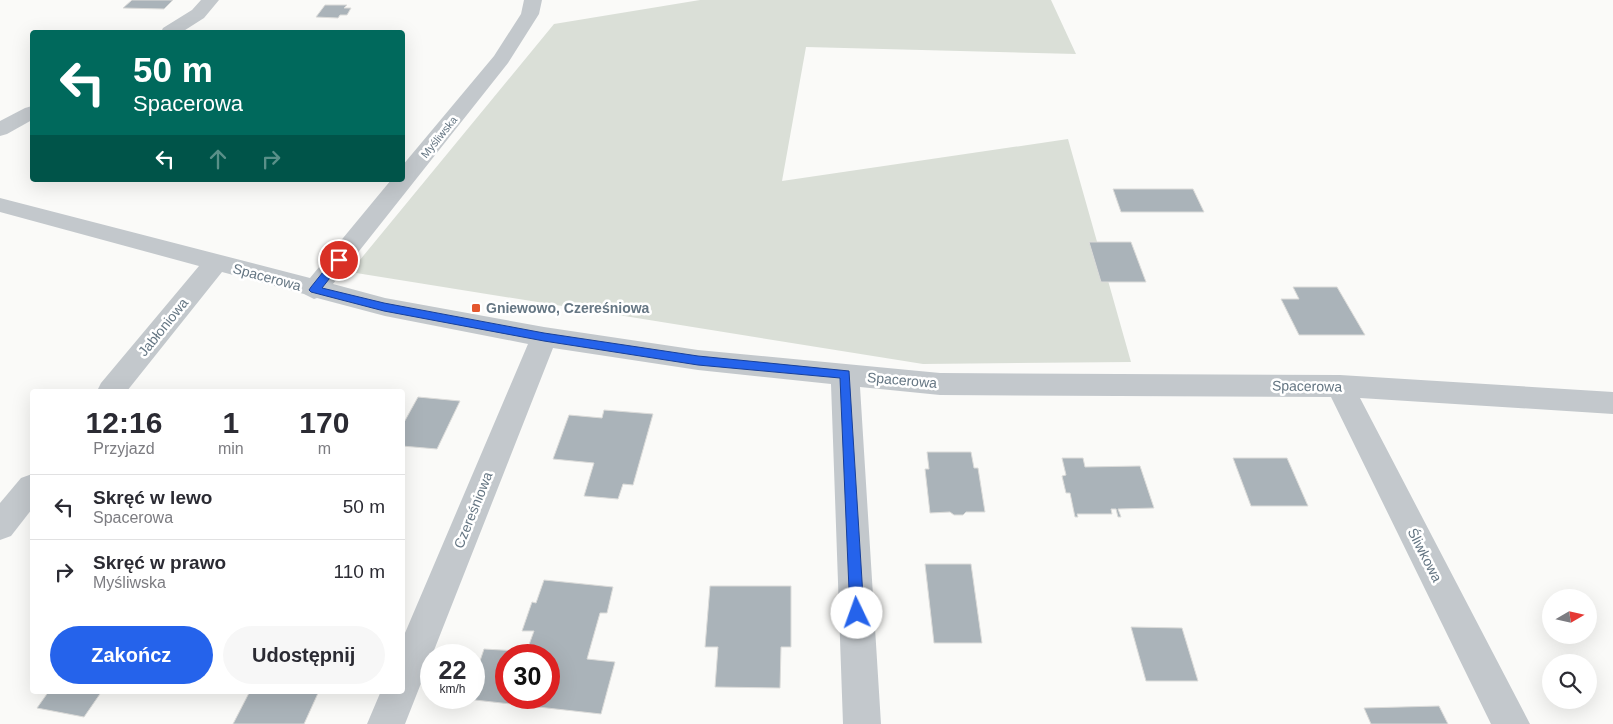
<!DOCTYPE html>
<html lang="pl">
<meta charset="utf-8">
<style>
:root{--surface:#fff;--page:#f7f7f7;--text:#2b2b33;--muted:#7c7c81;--line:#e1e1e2;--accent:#2563eb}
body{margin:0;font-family:Arial,sans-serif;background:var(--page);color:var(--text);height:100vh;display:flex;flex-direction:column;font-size:19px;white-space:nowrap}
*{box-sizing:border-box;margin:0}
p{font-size:16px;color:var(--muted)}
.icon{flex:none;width:28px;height:28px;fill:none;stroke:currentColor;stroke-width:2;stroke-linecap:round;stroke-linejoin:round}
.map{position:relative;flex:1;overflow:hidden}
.details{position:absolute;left:30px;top:389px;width:375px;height:305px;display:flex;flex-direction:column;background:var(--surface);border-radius:5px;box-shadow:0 5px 20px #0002}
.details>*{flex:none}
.banner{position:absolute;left:30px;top:30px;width:375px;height:152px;border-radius:5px;box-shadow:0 5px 20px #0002;background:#00695c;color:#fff;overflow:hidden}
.needle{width:32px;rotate:81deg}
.buttons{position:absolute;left:1542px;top:589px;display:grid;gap:10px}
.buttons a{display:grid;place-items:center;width:55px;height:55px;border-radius:50%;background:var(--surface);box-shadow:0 5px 20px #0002;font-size:25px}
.speed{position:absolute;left:420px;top:644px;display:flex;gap:10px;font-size:25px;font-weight:700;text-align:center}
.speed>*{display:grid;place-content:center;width:65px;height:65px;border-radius:50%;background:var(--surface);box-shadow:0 5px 20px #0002;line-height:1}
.speed small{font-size:12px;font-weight:400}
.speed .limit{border:8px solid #d22;background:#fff;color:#111}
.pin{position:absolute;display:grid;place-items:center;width:42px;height:42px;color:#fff;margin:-21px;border:2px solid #fff;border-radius:50%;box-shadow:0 1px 5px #0007}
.me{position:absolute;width:55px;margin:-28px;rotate:357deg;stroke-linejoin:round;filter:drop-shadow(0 0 4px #0008)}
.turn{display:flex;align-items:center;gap:18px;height:105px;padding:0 20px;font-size:22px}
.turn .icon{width:65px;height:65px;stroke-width:2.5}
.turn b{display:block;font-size:35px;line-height:42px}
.lanes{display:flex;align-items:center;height:48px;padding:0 20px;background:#0003;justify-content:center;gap:25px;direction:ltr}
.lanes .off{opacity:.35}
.eta{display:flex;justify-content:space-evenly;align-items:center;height:85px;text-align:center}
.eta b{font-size:30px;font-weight:700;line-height:35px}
.cta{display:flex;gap:10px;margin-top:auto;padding:10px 20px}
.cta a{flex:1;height:58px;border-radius:30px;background:var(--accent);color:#fff;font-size:20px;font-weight:700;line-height:58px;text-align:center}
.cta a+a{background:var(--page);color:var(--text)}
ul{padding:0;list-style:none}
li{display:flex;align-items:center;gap:15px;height:65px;padding:0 20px;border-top:1px solid var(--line)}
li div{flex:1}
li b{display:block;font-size:19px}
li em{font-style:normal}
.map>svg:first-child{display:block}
.green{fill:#dadfd7}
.building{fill:#aab3b9;stroke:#dcdcda;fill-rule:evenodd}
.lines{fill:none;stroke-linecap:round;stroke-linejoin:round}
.minor{fill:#c3c8cc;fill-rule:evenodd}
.route{fill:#2563eb;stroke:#184099}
.poi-dot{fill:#e4572e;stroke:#fff;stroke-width:2}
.labels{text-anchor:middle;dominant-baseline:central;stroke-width:5;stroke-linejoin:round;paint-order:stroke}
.far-street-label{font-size:11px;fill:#657683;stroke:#fff}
.street-label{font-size:14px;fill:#657683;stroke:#fff}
.poi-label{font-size:14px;font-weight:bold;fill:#657683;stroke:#fff;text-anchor:start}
</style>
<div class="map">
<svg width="1613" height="724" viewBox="0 0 1613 724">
<rect width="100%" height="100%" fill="#fafaf8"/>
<path class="green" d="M700,0H1051L1076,54L806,47L782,181L1068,139L1131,362L923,364L350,272L554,24Z"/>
<g class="building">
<path d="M132,0H173L164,9L123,8Z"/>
<path d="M325,5H347L344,8H351L347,15H340L338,18L316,17Z"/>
<path d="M1113,189H1193L1204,212H1121Z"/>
<path d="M1089,242H1131L1146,282H1101Z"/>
<path d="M1293,287H1337L1365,335H1299L1281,299H1299Z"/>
<path d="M418,397L460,401L437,449L402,446V426Z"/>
<path d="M604,410L653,414L633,485L623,484L618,499L584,496L594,463L553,459L569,415L602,418Z"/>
<path d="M927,452H971L974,468H978L985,512H966L963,515H954L950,512L930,513L925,469H929Z"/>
<path d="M1062,458H1083L1085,467L1140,466L1154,508L1118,509L1121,517H1118L1116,509H1111L1112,514H1077L1078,517H1075L1070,493H1066L1062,476L1066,475Z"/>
<path d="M1233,458H1287L1308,506H1251Z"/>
<path d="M925,564H971L982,643H934Z"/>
<path d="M544,580L613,587L607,613H600L587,659L615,662L601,714L466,699L474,698V679L484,649L519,651L526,653L534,631H522L532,602L536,603ZM506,655H549V698H506Z"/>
<path d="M710,586H791V647H781L780,688L715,687L718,647H705Z"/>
<path d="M1131,627L1182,628L1198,681H1146Z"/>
<path d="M49,691H102L84,717L37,708Z"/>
<path d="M250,691H319L304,724H233Z"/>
<path d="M1439,706L1448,724H1371L1364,708Z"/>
</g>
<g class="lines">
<g class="minor">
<path d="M201,0H219L204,18L182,32H161L163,28L192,10Z"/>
<path d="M524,0H542L539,14L508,63L333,284L385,298L544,327L698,350L940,373L1340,375L1613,392V414L1360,398L1530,724H1491L1331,397L940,395L860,387L881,724H843L831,384L698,370L553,348L405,724H367L381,691H402V640L528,344L385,316L317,298L314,299L304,294L222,272L127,391H97L101,383L199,266L0,212V198L310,278L391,180H402V166L494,56L521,14Z"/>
<path d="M32,106V120L7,134L0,136V121L25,108Z"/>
<path d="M32,474V509L11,536L0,540V503L21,478Z"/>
</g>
</g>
<path class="route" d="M339,256L344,260L322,288L384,303L544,333L698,356L849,371L864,613L862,618L857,620L852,618L850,613L840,378L698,365L544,341L384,311L311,292L309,290L311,287L335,257Z"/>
<rect class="poi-dot" x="471" y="303" width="10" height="10" rx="2.5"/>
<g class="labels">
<g class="far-street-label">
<text transform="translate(439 137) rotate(-51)">Myśliwska</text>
</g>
<g class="street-label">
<text transform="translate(267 277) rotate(15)">Spacerowa</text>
<text transform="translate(163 327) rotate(-51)">Jabłoniowa</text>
<text transform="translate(902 380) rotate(5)">Spacerowa</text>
<text transform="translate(1307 386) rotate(1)">Spacerowa</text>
<text transform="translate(473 510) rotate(-68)">Czereśniowa</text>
<text transform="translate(1425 555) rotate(63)">Śliwkowa</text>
</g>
<g class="poi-label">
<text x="486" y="308">Gniewowo, Czereśniowa</text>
</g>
</g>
</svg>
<div class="buttons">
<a><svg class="needle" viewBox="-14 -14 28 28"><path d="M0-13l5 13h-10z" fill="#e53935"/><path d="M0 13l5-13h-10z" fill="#7c7c81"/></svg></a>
<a><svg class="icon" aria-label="search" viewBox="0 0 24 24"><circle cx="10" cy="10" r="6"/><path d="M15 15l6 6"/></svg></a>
</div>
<div class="speed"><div>22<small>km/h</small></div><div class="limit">30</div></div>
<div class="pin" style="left:339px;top:260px;background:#d93025"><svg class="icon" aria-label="arrive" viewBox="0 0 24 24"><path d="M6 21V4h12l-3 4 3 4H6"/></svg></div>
<svg class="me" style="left:857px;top:613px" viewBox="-20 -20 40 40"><circle r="19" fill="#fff"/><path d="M0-13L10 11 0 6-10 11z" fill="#2563eb"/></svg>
<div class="banner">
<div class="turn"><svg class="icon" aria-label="left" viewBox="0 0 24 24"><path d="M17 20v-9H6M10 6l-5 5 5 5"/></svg><div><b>50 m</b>Spacerowa</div></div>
<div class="lanes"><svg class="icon" aria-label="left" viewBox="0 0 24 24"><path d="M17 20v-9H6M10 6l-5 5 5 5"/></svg><svg class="icon off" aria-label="ahead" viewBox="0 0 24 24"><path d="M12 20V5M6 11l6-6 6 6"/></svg><svg class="icon off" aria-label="right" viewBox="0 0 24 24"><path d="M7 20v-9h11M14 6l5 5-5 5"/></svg></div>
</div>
<section class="details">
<div class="eta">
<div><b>12:16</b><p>Przyjazd</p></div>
<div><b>1</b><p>min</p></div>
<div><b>170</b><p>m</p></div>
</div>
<ul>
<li><svg class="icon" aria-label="left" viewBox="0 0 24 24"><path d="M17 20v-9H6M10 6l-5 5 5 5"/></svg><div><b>Skręć w lewo</b><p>Spacerowa</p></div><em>50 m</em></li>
<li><svg class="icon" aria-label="right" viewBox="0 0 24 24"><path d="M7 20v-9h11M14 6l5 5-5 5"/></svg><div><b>Skręć w prawo</b><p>Myśliwska</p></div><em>110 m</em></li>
</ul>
<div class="cta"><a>Zakończ</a><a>Udostępnij</a></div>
</section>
</div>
